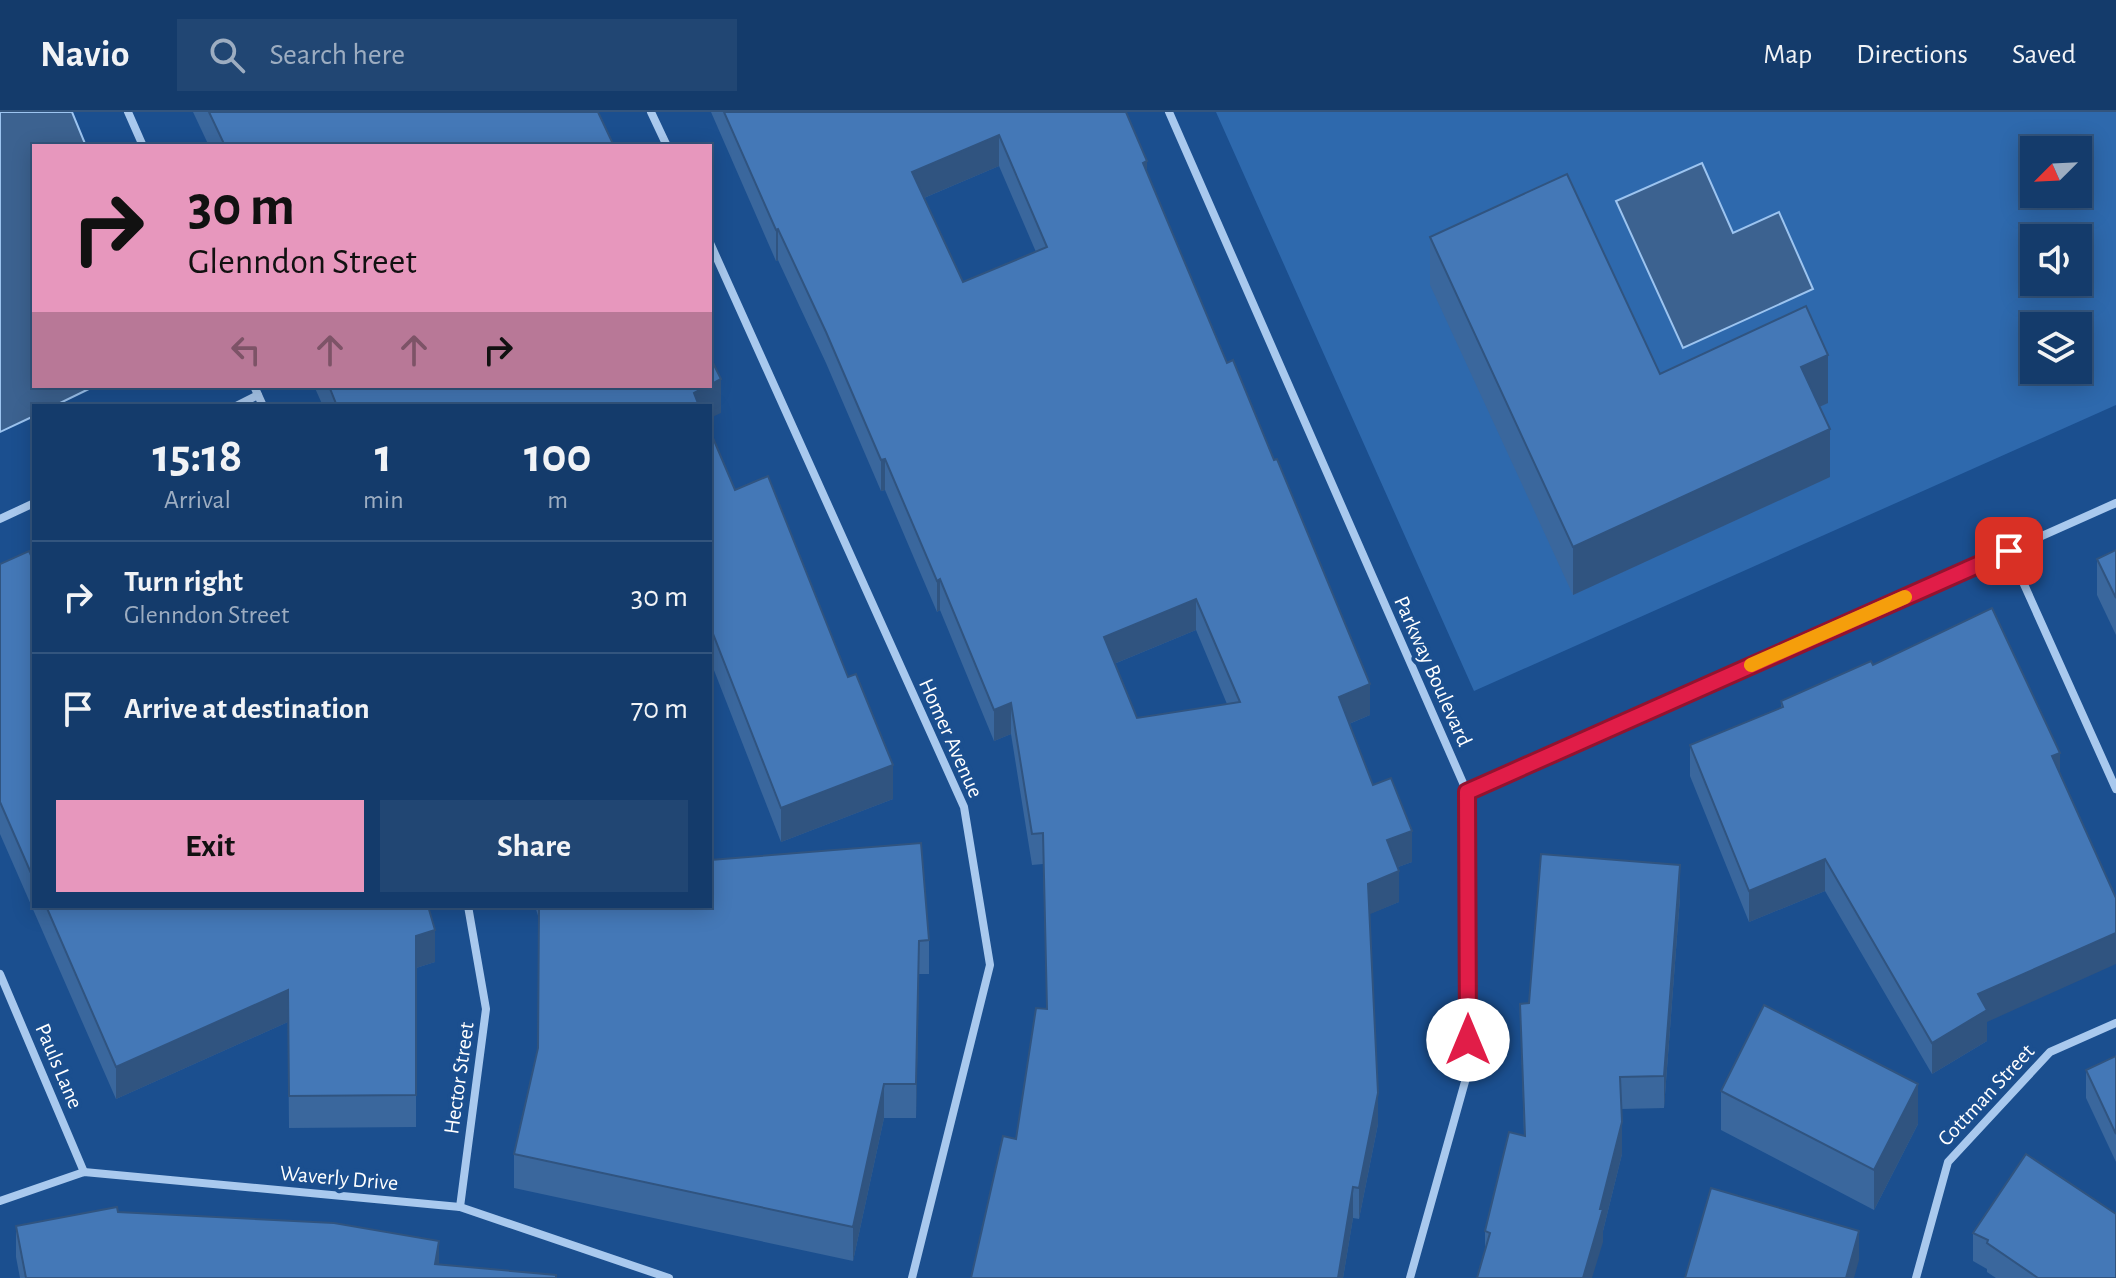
<!DOCTYPE html>
<style>
:root{--surface:#143b6b;--page:#214673;--text:#f1f3f6;--muted:#9dadc1;--line:#33557e;--accent:#e797bd}
body{margin:0;font-family:"Alegreya Sans",sans-serif;background:var(--page);color:var(--text);height:100vh;display:flex;flex-direction:column;font-size:30px;white-space:nowrap}
*{box-sizing:border-box;margin:0}
p{font-size:26px;color:var(--muted)}
.icon{flex:none;width:44px;height:44px;fill:none;stroke:currentColor;stroke-width:2;stroke-linecap:round;stroke-linejoin:round}
.map{position:relative;flex:1;overflow:hidden}
.sheet{position:absolute;left:32px;top:292px;width:680px;height:504px;display:flex;flex-direction:column;background:var(--surface);border-radius:0px;box-shadow:0 4px 20px #0003,0 0 0 2px var(--line)}
.sheet>*{flex:none}
.hud{position:absolute;left:32px;top:32px;width:680px;height:244px;border-radius:0px;box-shadow:0 4px 20px #0003,0 0 0 2px var(--line);background:#e797bd;color:#111;overflow:hidden}
.needle{width:52px;rotate:246deg}
.tools{position:absolute;left:2020px;top:24px;display:grid;gap:16px}
.tools a{display:grid;place-items:center;width:72px;height:72px;border-radius:0px;background:var(--surface);box-shadow:0 4px 20px #0003,0 0 0 2px var(--line);font-size:40px}
.pin{position:absolute;display:grid;place-items:center;width:68px;height:68px;color:#fff;margin:-34px;border-radius:16px;box-shadow:0 4px 12px #0006}
.me{position:absolute;width:88px;margin:-44px;rotate:0deg;stroke-linejoin:round;filter:drop-shadow(0 0 6px #0008)}
.turn{display:flex;align-items:center;gap:28px;height:168px;padding:0 24px;font-size:36px}
.turn .icon{width:104px;height:104px;stroke-width:2.5}
.turn b{display:block;font-size:56px;line-height:68px}
.lanes{display:flex;align-items:center;height:76px;padding:0 24px;background:#0003;justify-content:center;gap:40px;direction:ltr}
.lanes .off{opacity:.35}
.eta{display:flex;justify-content:space-evenly;align-items:center;height:136px;text-align:center}
.eta b{font-size:48px;font-weight:600;line-height:56px}
.action{display:flex;gap:16px;margin-top:auto;padding:16px 24px}
.action a{flex:1;height:92px;border-radius:0px;background:var(--accent);color:#111;font-size:32px;font-weight:600;line-height:92px;text-align:center}
.action a+a{background:var(--page);color:var(--text)}
ul{padding:0;list-style:none}
li{display:flex;align-items:center;gap:24px;height:112px;padding:0 24px;border-top:2px solid var(--line)}
li div{flex:1}
li b{display:block;font-size:30px}
li em{font-style:normal}
header{display:flex;align-items:center;gap:48px;box-sizing:border-box;height:112px;padding:0 40px;background:var(--surface);border-bottom:2px solid var(--line)}
header strong{font-size:38px}
nav{display:flex;gap:44px;margin-inline-start:auto;font-size:28px}
.search{width:560px;height:72px;background:var(--page);display:flex;align-items:center;gap:20px;box-sizing:border-box;padding:0 28px;border-radius:0px;color:var(--muted);font-size:30px}
.map>svg:first-child{display:block}
.green{fill:#2e69ad;fill-rule:evenodd}
.water{fill:#3c6290;stroke:#9cc4f0;stroke-width:2}
.lines{fill:none;stroke-linecap:round;stroke-linejoin:round}
.minor{stroke:#a9c9ee;stroke-width:8}
.wall{fill:#3a679d;fill-rule:evenodd}
.shaded-wall{fill:#305480}
.building{fill:#4478b7;stroke:#305480;stroke-width:2;fill-rule:evenodd}
.route-casing{stroke:#92132f;stroke-width:20}
.route{stroke:#e11d48;stroke-width:14}
.slow{stroke:#f59e0b;stroke-width:14}
.labels{text-anchor:middle;dominant-baseline:central;stroke-width:8;stroke-linejoin:round;paint-order:stroke}
.street-label{font-size:22px;fill:#fff;stroke:#1b4f8f}
</style>
<header>
<strong>Navio</strong>
<div class="search"><svg class="icon" aria-label="search" viewBox="0 0 24 24"><circle cx="10" cy="10" r="6"/><path d="M15 15l6 6"/></svg>Search here</div>
<nav><a>Map</a><a>Directions</a><a>Saved</a></nav>
</header>
<div class="map">
<svg width="2116" height="1166" viewBox="0 0 2116 1166">
<rect width="100%" height="100%" fill="#1b4f8f"/>
<path class="green" d="M1216,0H2116V293L1474,579ZM2034,38H2078V82H2034ZM2034,126H2078V170H2034ZM2034,214H2078V258H2034Z"/>
<g class="water">
<path d="M0,0H72L86,34H34V274H95L54,294H34V304L0,320Z"/>
<path d="M1702,51L1733,121L1779,100L1813,177L1683,236L1616,89Z"/>
</g>
<g class="lines">
<g class="minor">
<path d="M128,0L143,34"/>
<path d="M651,0L667,34"/>
<path d="M1169,0L1467,680L1468,959L1410,1166"/>
<path d="M710,131L964,695L990,853L912,1166"/>
<path d="M254,274L263,294"/>
<path d="M236,294L258,283"/>
<path d="M0,407L34,391"/>
<path d="M2009,439L2116,677"/>
<path d="M1467,680L2116,391"/>
<path d="M0,862L84,1060"/>
<path d="M0,1089L84,1060L460,1095L669,1166"/>
<path d="M460,1095L486,897L468,794"/>
<path d="M1916,1166L1948,1050L2050,940L2116,911"/>
</g>
</g>
<g class="wall">
<path d="M193,0H598L614,34H209Z"/>
<path d="M711,0H1126L1147,62L1370,603L1349,612L1373,673L1412,750L1398,755L1399,790L1369,802L1378,1012L1359,1107L1353,1106L1343,1166H971L1016,1027L1047,897L1043,752L1032,753L1011,622L994,629L940,498L937,500L885,378L881,379L826,251L778,148L776,149ZM999,54L1036,140L963,170L924,86ZM1196,518L1227,592L1137,606L1114,552Z"/>
<path d="M1430,125L1660,262L1828,291L1820,295L1830,365L1573,483L1430,173Z"/>
<path d="M314,274H710L721,301L710,294H323Z"/>
<path d="M710,319L735,378L893,687L781,730L710,548Z"/>
<path d="M2116,438V523L2097,483V447Z"/>
<path d="M34,450V794H428L435,850L416,856V1015L289,1016L288,910L116,987L0,722V452Z"/>
<path d="M1781,589L1987,910V929L1932,962L1825,779L1749,810L1690,664V633L1781,596Z"/>
<path d="M1680,785L1664,996L1621,997L1622,1042L1603,1119V1130L1485,1136V1119L1524,1023L1520,892L1529,891Z"/>
<path d="M535,794H710L929,828V862H919L916,1006H884L853,1149L514,1076V1042L538,936L539,807Z"/>
<path d="M2116,944V1050L2086,986V958Z"/>
<path d="M1721,979L1918,1012L1874,1098L1721,1018Z"/>
<path d="M118,1100L439,1152L556,1166H20L16,1145V1114Z"/>
<path d="M1973,1121L2116,1166H1996L1987,1160V1157L1973,1149Z"/>
</g>
<g class="shaded-wall">
<path d="M999,23V54L912,91V60Z"/>
<path d="M1147,49V80L1143,51Z"/>
<path d="M778,117V148L776,149V118Z"/>
<path d="M1828,243V291L1801,303V255Z"/>
<path d="M721,267V301L710,306V294H694V281L710,274V273Z"/>
<path d="M1830,317V365L1573,483V435Z"/>
<path d="M885,347V378L881,379V348Z"/>
<path d="M940,467V498L937,500V469Z"/>
<path d="M1196,487V518L1104,556V525Z"/>
<path d="M1370,572V603L1339,616V585Z"/>
<path d="M1011,591V622L994,629V598Z"/>
<path d="M2060,641V672L2052,644Z"/>
<path d="M893,653V687L781,730V696Z"/>
<path d="M1412,719V750L1387,759V728Z"/>
<path d="M1825,747V779L1749,810V779Z"/>
<path d="M1680,753V785L1664,996V964Z"/>
<path d="M1399,759V790L1368,803V772Z"/>
<path d="M435,818V850L416,856V824Z"/>
<path d="M2116,821V852L1987,910V929L1932,962V931L1978,882Z"/>
<path d="M919,829V862L916,1006V972Z"/>
<path d="M288,878V910L116,987V955Z"/>
<path d="M884,972V1006L853,1149V1115Z"/>
<path d="M1918,972V1012L1874,1098V1058Z"/>
<path d="M1378,981V1012L1359,1107V1076Z"/>
<path d="M1622,1010V1042L1603,1119V1130L1592,1166H1583Z"/>
<path d="M1353,1075V1106L1343,1166H1338Z"/>
<path d="M1859,1119V1148L1854,1166H1846Z"/>
<path d="M439,1129V1160L435,1152Z"/>
</g>
<g class="building">
<path d="M209,0H598L614,34H225Z"/>
<path d="M724,0H1126L1147,49L1143,51L1227,251L1233,248L1274,348L1277,347L1370,572L1339,585L1373,673L1391,666L1412,719L1387,728L1399,759L1368,772L1378,981L1359,1076L1353,1075L1338,1166H971L1003,1024L1016,1027L1036,896L1047,897L1043,721L1032,722L1011,591L994,598L940,467L937,469L885,347L881,348L826,220L778,117L776,118ZM999,23L1047,135L963,170L912,60ZM1196,487L1240,590L1137,606L1104,525Z"/>
<path d="M1567,62L1660,262L1806,194L1828,243L1801,255L1830,317L1573,435L1430,125Z"/>
<path d="M710,245L721,267L710,273Z"/>
<path d="M329,274H707L694,281L699,294H337Z"/>
<path d="M710,319L735,378L768,364L848,565L856,562L893,653L781,696L710,514Z"/>
<path d="M2116,438V486L2097,447Z"/>
<path d="M29,439L34,450V768L0,690V452Z"/>
<path d="M1992,496L2060,641L2052,644L2116,786V821L1978,882L1987,898L1932,931L1825,747L1749,779L1690,633L1783,595L1781,589L1871,549L1873,553Z"/>
<path d="M921,731L929,828L919,829L916,972H884L853,1115L514,1042L538,936L539,794H710V748Z"/>
<path d="M1541,742L1680,753L1664,964L1620,965L1622,1010L1600,1097H1603L1583,1166H1477L1490,1121L1485,1119L1509,1020L1525,1024L1520,892L1529,891Z"/>
<path d="M46,794H428L435,818L416,824V983L289,984L288,878L116,955Z"/>
<path d="M1764,893L1918,972L1874,1058L1721,979Z"/>
<path d="M2116,944V1022L2086,958Z"/>
<path d="M2026,1042L2116,1102V1166H2038L1987,1131L1988,1128L1973,1121Z"/>
<path d="M1711,1076L1859,1119L1846,1166H1685Z"/>
<path d="M117,1095L118,1100L334,1111L439,1129L435,1152L556,1163V1166H26L16,1114Z"/>
</g>
<g class="lines">
<defs>
<path id="route" d="M1468,928L1467,680L2009,439"/>
</defs>
<use href="#route" class="route-casing"/>
<use href="#route" class="route"/>
<path class="slow" d="M1751,553L1905,485"/>
</g>
<g class="labels">
<g class="street-label">
<text transform="translate(1433 559) rotate(66)">Parkway Boulevard</text>
<text transform="translate(951 626) rotate(66)">Homer Avenue</text>
<text transform="translate(59 954) rotate(67)">Pauls Lane</text>
<text transform="translate(459 966) rotate(-82)">Hector Street</text>
<text transform="translate(1986 983) rotate(-47)">Cottman Street</text>
<text transform="translate(339 1066) rotate(5)">Waverly Drive</text>
</g>
</g>
</svg>
<div class="tools">
<a><svg class="needle" viewBox="-14 -14 28 28"><path d="M0-13l5 13h-10z" fill="#e53935"/><path d="M0 13l5-13h-10z" fill="#9dadc1"/></svg></a>
<a><svg class="icon" aria-label="sound" viewBox="0 0 24 24"><path d="M4 9h4l5-4v14l-5-4H4zM17 9q2 3 0 6"/></svg></a>
<a><svg class="icon" aria-label="layers" viewBox="0 0 24 24"><path d="M12 4l9 5-9 5-9-5zM3 14l9 5 9-5"/></svg></a>
</div>
<div class="pin" style="left:2009px;top:439px;background:#d93025"><svg class="icon" aria-label="arrive" viewBox="0 0 24 24"><path d="M6 21V4h12l-3 4 3 4H6"/></svg></div>
<svg class="me" style="left:1468px;top:928px" viewBox="-20 -20 40 40"><circle r="19" fill="#fff"/><path d="M0-13L10 11 0 6-10 11z" fill="#e11d48"/></svg>
<div class="hud">
<div class="turn"><svg class="icon" aria-label="right" viewBox="0 0 24 24"><path d="M7 20v-9h11M14 6l5 5-5 5"/></svg><div><b>30 m</b>Glenndon Street</div></div>
<div class="lanes"><svg class="icon off" aria-label="left" viewBox="0 0 24 24"><path d="M17 20v-9H6M10 6l-5 5 5 5"/></svg><svg class="icon off" aria-label="ahead" viewBox="0 0 24 24"><path d="M12 20V5M6 11l6-6 6 6"/></svg><svg class="icon off" aria-label="ahead" viewBox="0 0 24 24"><path d="M12 20V5M6 11l6-6 6 6"/></svg><svg class="icon" aria-label="right" viewBox="0 0 24 24"><path d="M7 20v-9h11M14 6l5 5-5 5"/></svg></div>
</div>
<section class="sheet">
<div class="eta">
<div><b>15:18</b><p>Arrival</p></div>
<div><b>1</b><p>min</p></div>
<div><b>100</b><p>m</p></div>
</div>
<ul>
<li><svg class="icon" aria-label="right" viewBox="0 0 24 24"><path d="M7 20v-9h11M14 6l5 5-5 5"/></svg><div><b>Turn right</b><p>Glenndon Street</p></div><em>30 m</em></li>
<li><svg class="icon" aria-label="arrive" viewBox="0 0 24 24"><path d="M6 21V4h12l-3 4 3 4H6"/></svg><div><b>Arrive at destination</b></div><em>70 m</em></li>
</ul>
<div class="action"><a>Exit</a><a>Share</a></div>
</section>
</div>
